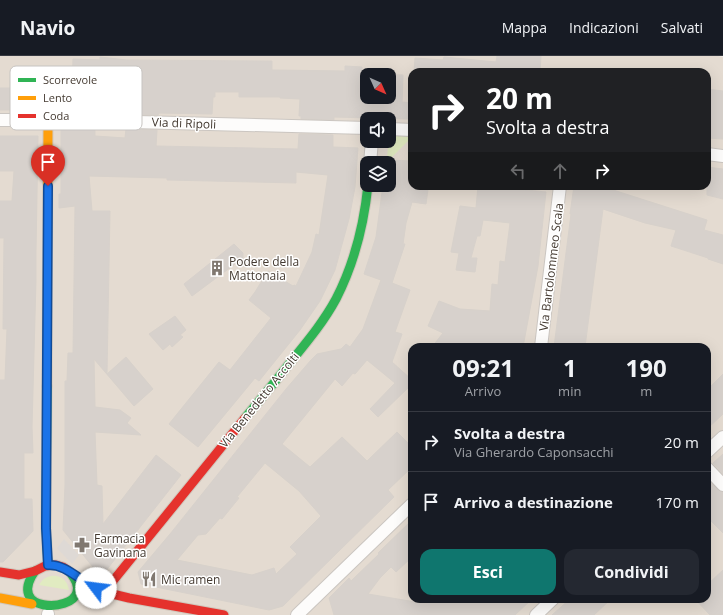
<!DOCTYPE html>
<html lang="it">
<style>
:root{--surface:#171b24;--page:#242831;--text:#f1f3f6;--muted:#9ea1a6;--line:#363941;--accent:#0f766e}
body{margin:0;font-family:"Open Sans",sans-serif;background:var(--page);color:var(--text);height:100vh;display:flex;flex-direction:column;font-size:15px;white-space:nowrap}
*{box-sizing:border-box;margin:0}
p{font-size:13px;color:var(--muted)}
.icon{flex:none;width:22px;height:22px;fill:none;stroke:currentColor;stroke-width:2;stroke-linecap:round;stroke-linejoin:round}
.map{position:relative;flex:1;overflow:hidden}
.sheet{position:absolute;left:408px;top:287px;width:303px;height:260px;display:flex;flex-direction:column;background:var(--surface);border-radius:12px;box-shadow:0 4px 16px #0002}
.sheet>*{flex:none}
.top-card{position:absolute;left:408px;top:12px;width:303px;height:122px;border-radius:12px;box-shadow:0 4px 16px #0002;background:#202124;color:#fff;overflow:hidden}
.needle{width:26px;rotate:135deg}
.controls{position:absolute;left:360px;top:12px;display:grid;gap:8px}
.controls a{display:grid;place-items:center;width:36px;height:36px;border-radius:8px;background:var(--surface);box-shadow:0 4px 16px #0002;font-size:20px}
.pin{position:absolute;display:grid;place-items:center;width:34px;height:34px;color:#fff;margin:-41px -17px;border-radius:50% 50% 50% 0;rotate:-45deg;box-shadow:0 0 4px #0007}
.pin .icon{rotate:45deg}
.me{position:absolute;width:44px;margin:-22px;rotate:300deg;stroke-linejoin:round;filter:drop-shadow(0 0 3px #0008)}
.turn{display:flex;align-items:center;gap:14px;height:84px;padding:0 12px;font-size:18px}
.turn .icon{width:52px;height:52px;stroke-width:2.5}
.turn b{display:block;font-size:28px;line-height:34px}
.lanes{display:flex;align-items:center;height:38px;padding:0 12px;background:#0003;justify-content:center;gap:20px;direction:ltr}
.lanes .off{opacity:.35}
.eta{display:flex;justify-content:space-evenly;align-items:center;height:68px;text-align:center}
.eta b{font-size:24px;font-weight:700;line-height:28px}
.button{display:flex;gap:8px;margin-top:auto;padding:8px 12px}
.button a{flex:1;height:46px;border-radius:12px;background:var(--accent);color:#fff;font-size:16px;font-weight:700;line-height:46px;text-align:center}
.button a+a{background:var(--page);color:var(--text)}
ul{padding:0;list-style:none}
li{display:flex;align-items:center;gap:12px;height:60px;padding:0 12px;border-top:1px solid var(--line)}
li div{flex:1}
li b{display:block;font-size:15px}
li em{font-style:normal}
header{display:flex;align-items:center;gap:24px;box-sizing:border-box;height:56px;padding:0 20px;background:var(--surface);border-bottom:1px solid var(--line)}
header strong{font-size:19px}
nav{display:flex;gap:22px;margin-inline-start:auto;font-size:14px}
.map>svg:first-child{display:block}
.residential{fill:#e4dbd1;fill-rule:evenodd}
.green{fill:#e1ebc1}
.parking{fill:#ded9d5}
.building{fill:#d7d1cc;stroke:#d7d1cb;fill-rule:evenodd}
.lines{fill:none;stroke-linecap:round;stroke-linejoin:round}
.street-casing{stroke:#cbc6c1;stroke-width:14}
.fast-casing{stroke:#d0c7bc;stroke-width:11}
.slow-casing{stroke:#d0c7bc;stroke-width:11}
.jam-casing{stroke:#d0c7bc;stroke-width:11}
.street{stroke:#fdfcfb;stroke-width:12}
.fast{stroke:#30b455;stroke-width:9}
.slow{stroke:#ff9f0a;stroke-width:9}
.jam{stroke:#e5322d;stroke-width:9}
.route-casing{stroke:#114b97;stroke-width:10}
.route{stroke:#1a73e8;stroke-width:7}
.labels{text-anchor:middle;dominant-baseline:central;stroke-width:3;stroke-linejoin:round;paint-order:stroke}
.street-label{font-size:12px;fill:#443a31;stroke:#fff}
.poi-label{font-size:12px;fill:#443a31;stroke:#fff;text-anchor:start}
.key{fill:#fff;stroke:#c7c4c1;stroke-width:1}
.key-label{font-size:11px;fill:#443a31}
</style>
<header>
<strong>Navio</strong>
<nav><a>Mappa</a><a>Indicazioni</a><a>Salvati</a></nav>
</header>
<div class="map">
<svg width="723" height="559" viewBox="0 0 723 559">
<rect width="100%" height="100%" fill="#efeae5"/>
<path class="residential" d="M0,0H718L723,1V559H0ZM412,16H707V130H412ZM367,19H389V41H367ZM367,63H389V85H367ZM367,107H389V129H367ZM412,291H707V543H412Z"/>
<g class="green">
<path d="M389,79L412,81L392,101L387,102Z"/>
<path d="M51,520C61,519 67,524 69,534L39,529C42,524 45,521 51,520Z"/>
</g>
<path class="parking" d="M64,483L79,499L72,508L57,492Z"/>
<g class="building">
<path d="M497,0H541L540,16H414L415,2L443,4L444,1L496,6Z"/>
<path d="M100,1L126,4L272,5V14L345,15V10L362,11V18L403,19L402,46L412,47V63L334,61V64L301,63V60H299L300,43L280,42V41H239V36H215V41H213L212,58L159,57L158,59L127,58V57L96,55V57H67L68,37H72L73,3L100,4ZM367,19H389V41H367Z"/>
<path d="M0,32H24L25,54H0Z"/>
<path d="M707,33L723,35V83L707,82Z"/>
<path d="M67,72H95V80L125,82L126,73L157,74L156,90L298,93L299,78L333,79V91L358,92L355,131L349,163L335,214L320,245L300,274L259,325L255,322L198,391L169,368L219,306L230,314L271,262L249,244L255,236L268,215L293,230L294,229L296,230L312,196L316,178L319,179L328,119L296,116V127L167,124V122L89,120L92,155H110L107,318L126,301L153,333L134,350L94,303L95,351L120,354L131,362L127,367L141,379L95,376L97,429L102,430L103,468L156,399L181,419L101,521L63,474L65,429V325H67L68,297H73L75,150L59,152V138H61V73H67Z"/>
<path d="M0,80H38L36,194V223L32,371L33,397H24V443H32L33,475L3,506H0V324H5L7,273H3L4,182H0V145H12L14,115H0Z"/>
<path d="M387,104L412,105V130L428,133L426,148L412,146L406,167L403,188H405L392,227L410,234L395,276L402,278L392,306L412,324V328L378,361L370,353L395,327L367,304L355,318L353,317L342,330L335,323L282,388L310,411L342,381L367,405L397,376L412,391V411L388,434L394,441L283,550L269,554L141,528L138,516L170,478L286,333L311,304L317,298L341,293L346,288L350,291L363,273L381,224L364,218L376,181L383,129H389V107H386ZM265,407L299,435L321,460L290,491L297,498L276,518L274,512L252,519L177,504L198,479L206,478L220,462L222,463L239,442L237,441Z"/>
<path d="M707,111L723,113V143L707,139Z"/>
<path d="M478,130H498V131L546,136L538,210L523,291H432L443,277L428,270L439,245L460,253L490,255L492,228L498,229L500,205L505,206L510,167L483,164L480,180H477L471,202H477L475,216L456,214L459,197L451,196L460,150L476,152Z"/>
<path d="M574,130H610V133L707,164L704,174L723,179V208L708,203V202L671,190L676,174L645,167L603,153L585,291H554L571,158H570Z"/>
<path d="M234,188L243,197V202L192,240L184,228Z"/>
<path d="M175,260L186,274L180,279L183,281L172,291L170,288L163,294L149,278Z"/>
<path d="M723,318V358L707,373V334Z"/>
<path d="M723,398V418L713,407Z"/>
<path d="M707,423L718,434L723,436V477L707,461Z"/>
<path d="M412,464V501L396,516L391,511L380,522L368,538L427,548L422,543H532L515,559H334L329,542L349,522L351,525L379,498L378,497Z"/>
<path d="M723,514V559H710L695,543H707V529Z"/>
<path d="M570,543H611L594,559H552Z"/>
</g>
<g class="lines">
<defs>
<g id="street">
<path d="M0,64H58L367,72"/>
<path d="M389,73L412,74"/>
<path d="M707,98L723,100"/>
<path d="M370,107L372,85"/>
<path d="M541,291L560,130"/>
<path d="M707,396L723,381"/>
<path d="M707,412L723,429"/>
<path d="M48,559V558"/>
<path d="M297,559L412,448"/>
<path d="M536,559L553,543"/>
</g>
<g id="fast">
<path d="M47,330L46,472L48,509"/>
<path d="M245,362C260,344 275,326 289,308C306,287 323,267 336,243C354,208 364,168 368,129"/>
<path d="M35,515C6,556 72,557 77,536C79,528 74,522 70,516"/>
</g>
<g id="slow">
<path d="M47,330L48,64"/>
<path d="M0,542L32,548"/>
</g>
<g id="jam">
<path d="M0,516L19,519L35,515L45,510L56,509L63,511L88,528L104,536L129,542L224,559"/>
<path d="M104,536L245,362"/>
</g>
</defs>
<use href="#street" class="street-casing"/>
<use href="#fast" class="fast-casing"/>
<use href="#slow" class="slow-casing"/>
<use href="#jam" class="jam-casing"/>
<use href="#street" class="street"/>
<use href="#fast" class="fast"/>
<use href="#slow" class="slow"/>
<use href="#jam" class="jam"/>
</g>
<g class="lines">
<defs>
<path id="route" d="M48,130L46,472L48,509C66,508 80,525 96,532"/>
</defs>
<use href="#route" class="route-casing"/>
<use href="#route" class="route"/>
</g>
<defs>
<symbol id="building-bare" viewBox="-9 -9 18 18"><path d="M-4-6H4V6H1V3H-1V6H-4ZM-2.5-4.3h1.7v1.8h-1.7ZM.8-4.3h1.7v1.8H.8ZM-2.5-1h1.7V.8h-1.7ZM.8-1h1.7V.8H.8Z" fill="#807870" stroke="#fff" stroke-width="2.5" paint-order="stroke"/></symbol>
<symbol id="pharmacy-bare" viewBox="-9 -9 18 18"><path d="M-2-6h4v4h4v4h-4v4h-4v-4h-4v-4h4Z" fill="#807870" stroke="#fff" stroke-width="2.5" paint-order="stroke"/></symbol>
<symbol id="restaurant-bare" viewBox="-9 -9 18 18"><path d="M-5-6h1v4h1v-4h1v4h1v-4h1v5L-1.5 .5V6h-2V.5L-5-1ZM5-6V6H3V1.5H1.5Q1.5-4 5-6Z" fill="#807870" stroke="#fff" stroke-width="2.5" paint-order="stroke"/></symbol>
</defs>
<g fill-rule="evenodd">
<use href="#building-bare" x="206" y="201" width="22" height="22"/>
<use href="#pharmacy-bare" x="71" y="478" width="22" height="22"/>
<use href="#restaurant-bare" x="138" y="512" width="22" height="22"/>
</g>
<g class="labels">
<g class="street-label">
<text transform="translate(184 67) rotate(2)">Via di Ripoli</text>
<text transform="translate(551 211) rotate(-83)">Via Bartolommeo Scala</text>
<text transform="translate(259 344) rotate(-51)">Via Benedetto Accolti</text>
</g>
<g class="poi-label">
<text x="229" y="205">Podere della<tspan x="229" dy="14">Mattonaia</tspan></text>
<text x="94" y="482">Farmacia<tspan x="94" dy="14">Gavinana</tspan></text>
<text x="161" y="523">Mic ramen</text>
</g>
</g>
<rect x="10" y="10" width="132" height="64" rx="6" class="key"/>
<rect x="18" y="22" width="18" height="4" fill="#30b455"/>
<rect x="18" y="40" width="18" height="4" fill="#ff9f0a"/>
<rect x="18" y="58" width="18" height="4" fill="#e5322d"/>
<g class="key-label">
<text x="43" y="28">Scorrevole</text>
<text x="43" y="46">Lento</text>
<text x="43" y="64">Coda</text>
</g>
</svg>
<div class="controls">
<a><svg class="needle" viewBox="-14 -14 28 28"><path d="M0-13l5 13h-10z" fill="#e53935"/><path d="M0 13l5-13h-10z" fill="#9ea1a6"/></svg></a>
<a><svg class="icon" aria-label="sound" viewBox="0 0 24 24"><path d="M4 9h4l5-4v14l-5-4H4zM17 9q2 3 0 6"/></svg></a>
<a><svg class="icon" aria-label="layers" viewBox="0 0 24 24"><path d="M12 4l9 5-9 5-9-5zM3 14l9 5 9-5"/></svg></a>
</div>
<div class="pin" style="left:48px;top:130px;background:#d93025"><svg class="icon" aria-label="arrive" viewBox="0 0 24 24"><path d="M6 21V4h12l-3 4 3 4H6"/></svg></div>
<svg class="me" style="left:96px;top:532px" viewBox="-20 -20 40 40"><circle r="19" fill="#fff"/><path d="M0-13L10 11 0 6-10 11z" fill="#1a73e8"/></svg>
<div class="top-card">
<div class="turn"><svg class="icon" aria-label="right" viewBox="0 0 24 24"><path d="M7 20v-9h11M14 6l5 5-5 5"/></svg><div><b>20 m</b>Svolta a destra</div></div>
<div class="lanes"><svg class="icon off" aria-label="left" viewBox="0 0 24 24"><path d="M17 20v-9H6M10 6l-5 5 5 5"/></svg><svg class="icon off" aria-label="ahead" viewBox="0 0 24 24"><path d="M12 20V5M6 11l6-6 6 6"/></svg><svg class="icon" aria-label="right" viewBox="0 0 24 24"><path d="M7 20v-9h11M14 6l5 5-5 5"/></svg></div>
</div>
<section class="sheet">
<div class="eta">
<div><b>09:21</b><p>Arrivo</p></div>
<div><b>1</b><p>min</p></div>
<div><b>190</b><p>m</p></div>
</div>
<ul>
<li><svg class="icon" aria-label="right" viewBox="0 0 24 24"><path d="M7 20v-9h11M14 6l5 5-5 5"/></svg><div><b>Svolta a destra</b><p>Via Gherardo Caponsacchi</p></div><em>20 m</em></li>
<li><svg class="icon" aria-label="arrive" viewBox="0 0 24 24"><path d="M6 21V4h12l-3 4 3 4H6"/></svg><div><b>Arrivo a destinazione</b></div><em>170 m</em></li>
</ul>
<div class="button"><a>Esci</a><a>Condividi</a></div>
</section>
</div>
